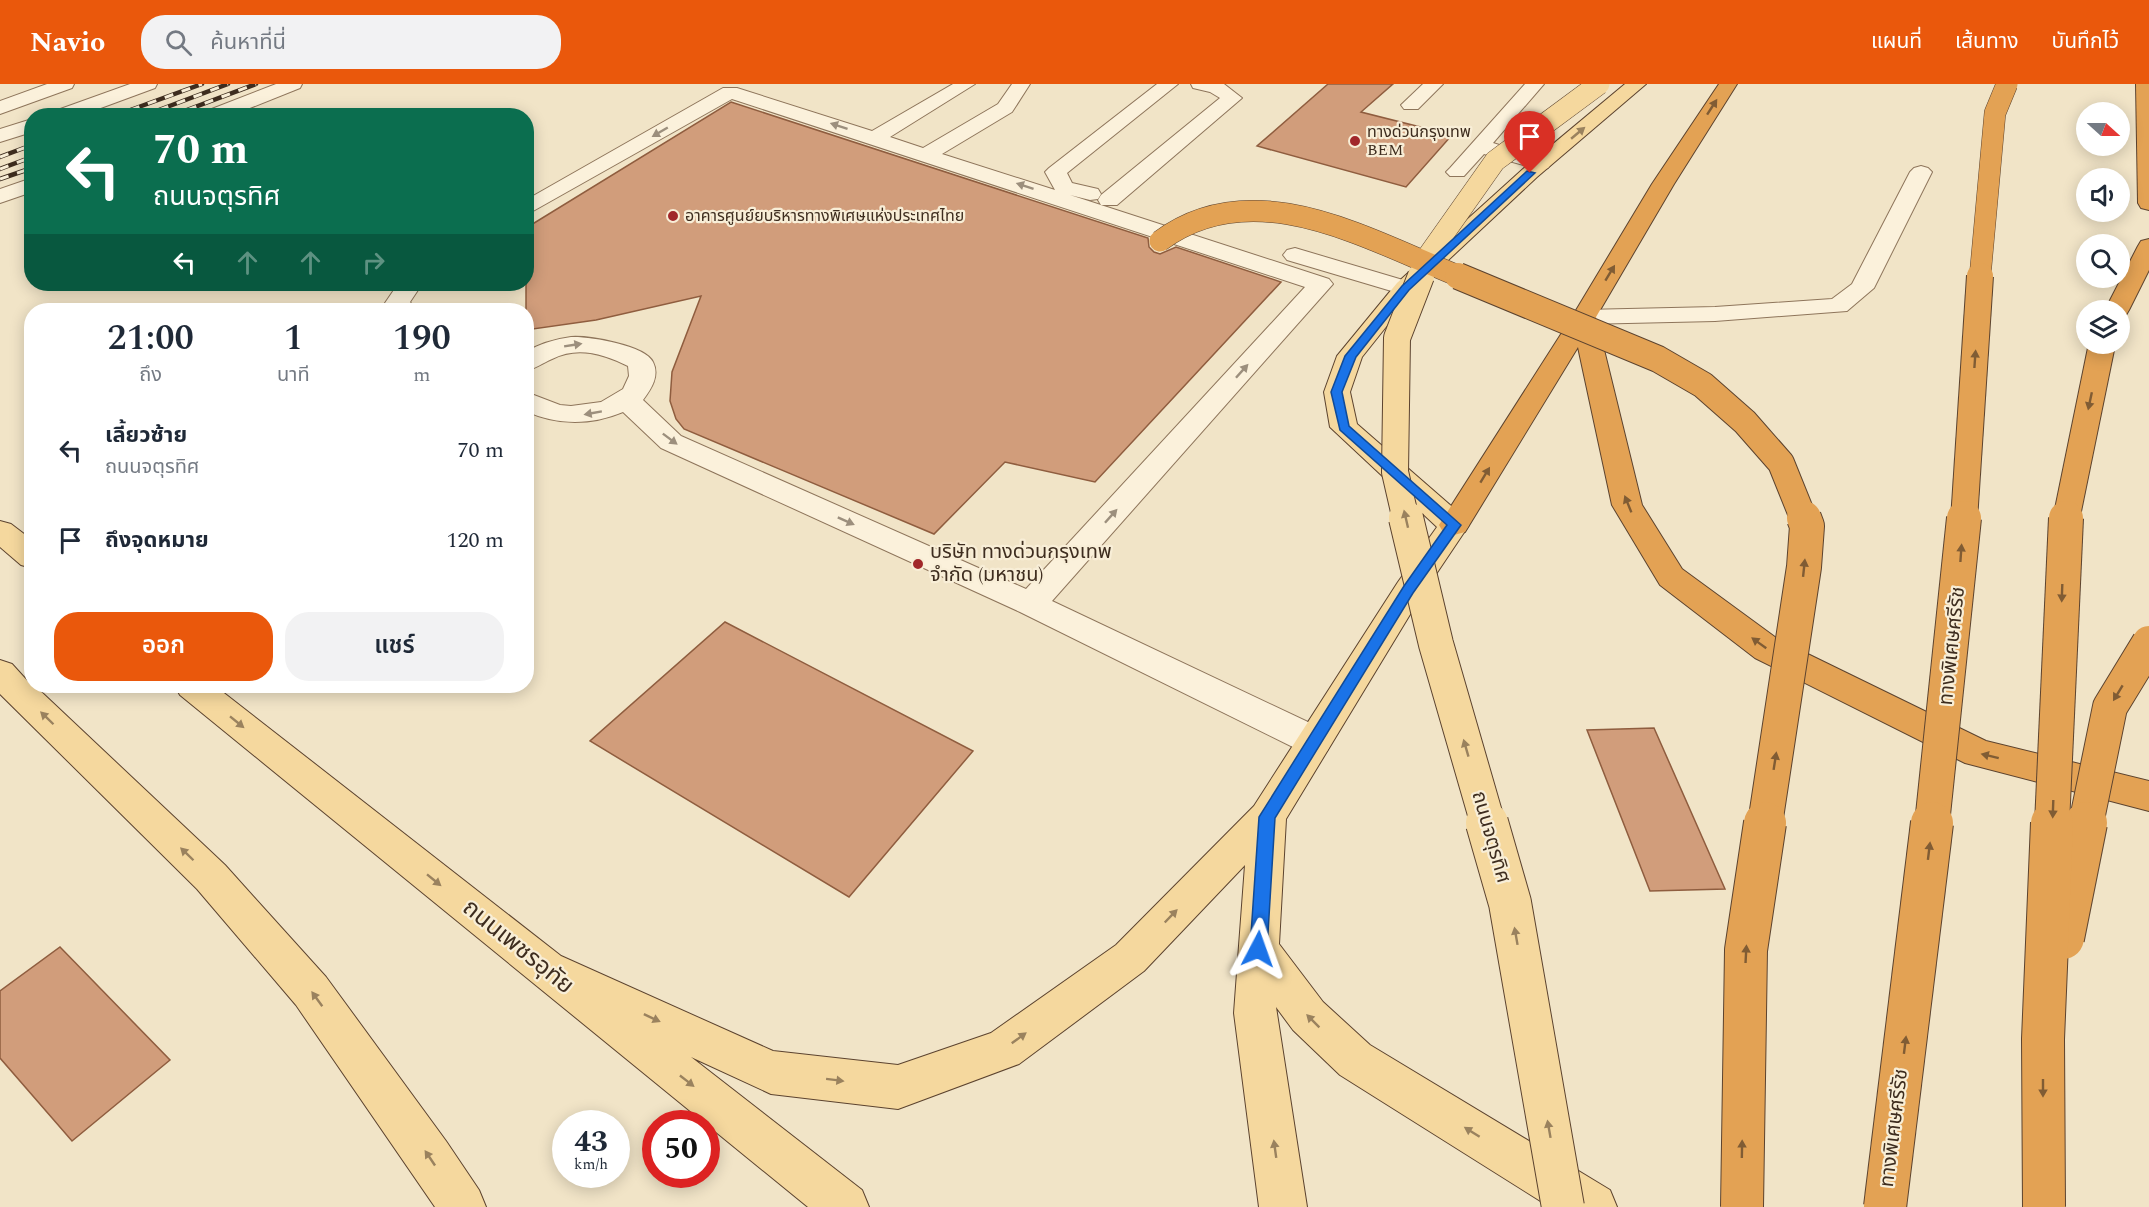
<!DOCTYPE html>
<html lang="th">
<meta charset="utf-8">
<style>
:root{--surface:#fff;--page:#f2f2f3;--text:#1f2937;--muted:#747a83;--accent:#ea580c}
body{margin:0;font-family:Spectral,"Noto Sans Thai",serif;background:var(--page);color:var(--text);height:100vh;display:flex;flex-direction:column;font-size:22px;white-space:nowrap}
*{box-sizing:border-box;margin:0}
p{font-size:20px;color:var(--muted)}
.icon{flex:none;width:33px;height:33px;fill:none;stroke:currentColor;stroke-width:2;stroke-linecap:round;stroke-linejoin:round}
.map{position:relative;flex:1;overflow:hidden}
.details{position:absolute;left:24px;top:219px;width:510px;height:390px;display:flex;flex-direction:column;background:var(--surface);border-radius:24px;box-shadow:0 3px 15px #0003}
.details>*{flex:none}
.guide{position:absolute;left:24px;top:24px;width:510px;height:183px;border-radius:24px;box-shadow:0 3px 15px #0003;background:#0b6e4f;color:#fff;overflow:hidden}
.needle{width:39px;rotate:111deg}
.buttons{position:absolute;left:2076px;top:18px;display:grid;gap:12px}
.buttons a{display:grid;place-items:center;width:54px;height:54px;border-radius:50%;background:var(--surface);box-shadow:0 3px 15px #0003;font-size:30px}
.speed{position:absolute;left:552px;top:1026px;display:flex;gap:12px;font-size:30px;font-weight:700;text-align:center}
.speed>*{display:grid;place-content:center;width:78px;height:78px;border-radius:50%;background:var(--surface);box-shadow:0 3px 15px #0003;line-height:1}
.speed small{font-size:15px;font-weight:400}
.speed .limit{border:9px solid #d22;background:#fff;color:#111}
.pin{position:absolute;display:grid;place-items:center;width:51px;height:51px;color:#fff;margin:-62px -26px;border-radius:50% 50% 50% 0;rotate:-45deg;box-shadow:0 0 6px #0007}
.pin .icon{rotate:45deg}
.me{position:absolute;width:66px;margin:-33px;rotate:4deg;stroke-linejoin:round;filter:drop-shadow(0 0 4px #0008)}
.turn{display:flex;align-items:center;gap:21px;height:126px;padding:0 30px;font-size:27px}
.turn .icon{width:78px;height:78px;stroke-width:2.5}
.turn b{display:block;font-size:42px;line-height:51px}
.lanes{display:flex;align-items:center;height:57px;padding:0 30px;background:#0003;justify-content:center;gap:30px;direction:ltr}
.lanes .off{opacity:.35}
.eta{display:flex;justify-content:space-evenly;align-items:center;height:102px;text-align:center}
.eta b{font-size:36px;font-weight:600;line-height:42px}
.action{display:flex;gap:12px;margin-top:auto;padding:12px 30px}
.action a{flex:1;height:69px;border-radius:24px;background:var(--accent);color:#fff;font-size:24px;font-weight:600;line-height:69px;text-align:center}
.action a+a{background:var(--page);color:var(--text)}
ul{padding:0;list-style:none}
li{display:flex;align-items:center;gap:18px;height:90px;padding:0 30px}
li div{flex:1}
li b{display:block;font-size:22px}
li em{font-style:normal}
header{display:flex;align-items:center;gap:36px;box-sizing:border-box;height:84px;padding:0 30px;background:var(--accent);color:#fff}
header strong{font-size:28px}
nav{display:flex;gap:33px;margin-inline-start:auto;font-size:21px}
.search{width:420px;height:54px;background:var(--page);display:flex;align-items:center;gap:15px;box-sizing:border-box;padding:0 21px;border-radius:24px;color:var(--muted);font-size:22px}
.map>svg:first-child{display:block}
.building{fill:#d19d7b;stroke:#8f5d3f;stroke-width:1.5}
.lines{fill:none;stroke-linecap:round;stroke-linejoin:round}
.minor-casing{stroke:#8e755b;stroke-width:2}
.major-casing{stroke:#5c432f;stroke-width:2}
.highway-casing{stroke:#5c432f;stroke-width:2}
.minor{fill:#fbf1db;fill-rule:evenodd}
.major{fill:#f5d89e;fill-rule:evenodd}
.highway{fill:#e3a254;fill-rule:evenodd}
.rail-casing{stroke:#3e2d1f;stroke-width:4.5}
.rail{stroke:#f8eed7;stroke-width:3;stroke-dasharray:9;stroke-linecap:butt}
.major-bridge-far3-casing{stroke:#5c432f;stroke-width:22;stroke-linecap:butt}
.major-bridge-far2-casing{stroke:#5c432f;stroke-width:28;stroke-linecap:butt}
.major-bridge-far1-casing{stroke:#5c432f;stroke-width:36;stroke-linecap:butt}
.major-bridge-casing{stroke:#5c432f;stroke-width:44;stroke-linecap:butt}
.highway-bridge-far3-casing{stroke:#5c432f;stroke-width:22;stroke-linecap:butt}
.highway-bridge-far2-casing{stroke:#5c432f;stroke-width:28;stroke-linecap:butt}
.highway-bridge-far1-casing{stroke:#5c432f;stroke-width:36;stroke-linecap:butt}
.highway-bridge-casing{stroke:#5c432f;stroke-width:44;stroke-linecap:butt}
.major-bridge-far3{stroke:#f5d89e;stroke-width:21}
.major-bridge-far2{stroke:#f5d89e;stroke-width:26}
.major-bridge-far1{stroke:#f5d89e;stroke-width:34}
.major-bridge{stroke:#f5d89e;stroke-width:42}
.highway-bridge-far3{stroke:#e3a254;stroke-width:21}
.highway-bridge-far2{stroke:#e3a254;stroke-width:26}
.highway-bridge-far1{stroke:#e3a254;stroke-width:34}
.highway-bridge{stroke:#e3a254;stroke-width:42}
.oneway{fill:#805c34}
.oneway2{fill:#9c8f7d}
.oneway3{fill:#9a825e}
.route{fill:#1a73e8;stroke:#114b97;stroke-width:1.5}
.poi-dot{fill:#a1272a;stroke:#f8eed7;stroke-width:2}
.labels{text-anchor:middle;dominant-baseline:central;stroke-width:4.5;stroke-linejoin:round;paint-order:stroke}
.far-poi-label{font-size:16px;fill:#3e2d1f;stroke:#f8eed7;text-anchor:start}
.poi-label{font-size:20px;fill:#3e2d1f;stroke:#f8eed7;text-anchor:start}
.street-label{font-size:20px;fill:#3e2d1f;stroke:#f8eed7}
.near-street-label{font-size:24px;fill:#3e2d1f;stroke:#f8eed7}
</style>
<header>
<strong>Navio</strong>
<div class="search"><svg class="icon" aria-label="search" viewBox="0 0 24 24"><circle cx="10" cy="10" r="6"/><path d="M15 15l6 6"/></svg>ค้นหาที่นี่</div>
<nav><a>แผนที่</a><a>เส้นทาง</a><a>บันทึกไว้</a></nav>
</header>
<div class="map">
<svg width="2149" height="1123" viewBox="0 0 2149 1123">
<rect width="100%" height="100%" fill="#f1e4c7"/>
<g class="building">
<path d="M1328,0H1393L1361,28L1452,51L1406,103L1257,62Z"/>
<path d="M731,18L1148,154L1149,163L1154,168L1160,170L1176,163L1281,198L1095,398L1005,378L934,450L684,345L676,335L670,317L672,288L701,212L596,236L526,246V144Z"/>
<path d="M725,538L973,667L849,813L590,657Z"/>
<path d="M1654,644L1725,805L1650,807L1587,646Z"/>
<path d="M60,863L170,976L72,1057L0,974V907Z"/>
</g>
<g class="lines">
<defs>
<g id="minor">
<path d="M47,0H74L72,4L0,30V17Z"/>
<path d="M130,0H157L155,4L79,32H50L52,28Z"/>
<path d="M276,0H302L300,4L230,32H202L204,28Z"/>
<path d="M953,0H975L890,53L923,64L998,20L1012,0H1030L1012,28L942,70L1055,106L1045,88L1049,84L1157,0H1178L1067,89L1072,99L1098,105L1101,110L1098,115L1090,116L1070,111L1329,195L1333,200L1052,517L1327,647L1332,657L1327,667L1314,671L1301,667L1020,528L661,364L623,328C592,341 558,342 526,327V308L560,321L571,322L601,318L623,305L629,292L628,282C603,270 578,262 552,275C543,279 536,284 526,287V268C539,260 556,255 571,253C588,252 645,261 653,278C660,292 651,305 643,316L681,352L1026,505L1305,203L732,15L526,131V116L723,4H737L872,47Z"/>
<path d="M1191,0H1224L1242,14L1117,121H1101L1098,116L1101,111L1220,14L1210,8L1193,4Z"/>
<path d="M1423,0H1443L1418,25H1404L1401,21Z"/>
<path d="M1525,0H1544L1493,59L1548,76L1551,80L1548,84L1541,86L1484,70L1464,92H1450L1446,88L1450,84Z"/>
<path d="M32,35V48L0,58V45Z"/>
<path d="M1921,82L1928,84L1932,88L1874,204L1847,227L1715,237L1584,240L1575,238L1572,233L1575,228L1584,226L1715,223L1832,215L1852,200L1910,88L1914,84Z"/>
<path d="M32,94V108L0,119V105Z"/>
<path d="M1295,164L1413,199L1417,204L1413,209L1405,211L1287,176L1283,171L1287,166Z"/>
<path d="M398,200H422L410,218L416,226H391L385,219Z"/>
</g>
<g id="major">
<path d="M1625,0H1646L1537,93L1413,209L1362,273L1350,308L1357,340L1465,434L1469,441L1420,514L1286,735L1279,860L1323,918L1370,961L1610,1106L1617,1123H1550L1340,991L1293,946L1276,923L1307,1123H1259L1234,929L1245,781L1144,887L1019,980L898,1025L771,1010L691,973L862,1106L869,1123H808L180,611L175,602H215L561,872L773,967L898,981L991,949L1116,861L1254,722L1398,498L1437,443L1330,343L1324,308L1337,272L1397,199L1523,85Z"/>
<path d="M0,437L11,440L32,456V484L21,481L0,463Z"/>
<path d="M0,576L12,580L32,602H35L225,781L326,893L446,1057L479,1106L486,1123H435L296,921L197,805L0,610Z"/>
</g>
<g id="highway">
<path d="M1719,0H1737L1674,100L1596,233L1642,421L1682,485L1779,556L1986,657L2149,697V727L1965,679L1755,574L1660,501L1612,421L1578,263L1465,448L1454,451L1443,448L1439,441L1572,233L1652,100Z"/>
<path d="M2136,0H2149V126L2141,124L2138,119Z"/>
<path d="M2149,155V186L2129,226L2126,231L2120,233V226H2105L2138,162L2141,157Z"/>
</g>
</defs>
<use href="#minor" class="minor-casing"/>
<use href="#major" class="major-casing"/>
<use href="#highway" class="highway-casing"/>
<use href="#minor" class="minor"/>
<use href="#major" class="major"/>
<use href="#highway" class="highway"/>
<defs>
<g id="rail">
<path d="M114,32L202,0"/>
<path d="M143,32L228,0"/>
<path d="M171,32L256,0"/>
<path d="M0,73L32,61"/>
<path d="M0,85L32,73"/>
<path d="M0,95L32,84"/>
</g>
</defs>
<use href="#rail" class="rail-casing"/>
<use href="#rail" class="rail"/>
<defs>
<path id="major-bridge-far3" d="M1421,193L1430,169L1495,77L1599,0"/>
<path id="major-bridge-far2" d="M1406,436L1395,388L1397,254L1421,192"/>
<path id="major-bridge-far1" d="M1406,434L1436,560L1488,740"/>
<path id="major-bridge" d="M1487,739L1510,819L1563,1123"/>
<g id="highway-bridge-far3">
<path d="M1160,157C1254,87 1368,156 1461,193"/>
<path d="M1980,193L1995,29L2007,0"/>
</g>
<g id="highway-bridge-far2">
<path d="M1458,192L1658,275L1703,301L1745,338L1781,379L1804,436"/>
<path d="M1964,436L1980,192"/>
<path d="M2066,436L2102,260"/>
</g>
<g id="highway-bridge-far1">
<path d="M1765,740L1804,483L1807,442L1804,434"/>
<path d="M1932,740L1964,434"/>
<path d="M2052,740L2066,434"/>
<path d="M2086,740L2110,623L2149,559"/>
</g>
<g id="highway-bridge">
<path d="M2063,854L2086,739"/>
<path d="M1742,1123L1746,866L1765,739"/>
<path d="M1885,1123L1932,739"/>
<path d="M2044,1123L2043,955L2052,739"/>
</g>
</defs>
<use href="#major-bridge-far3" class="major-bridge-far3-casing"/>
<use href="#major-bridge-far2" class="major-bridge-far2-casing"/>
<use href="#major-bridge-far1" class="major-bridge-far1-casing"/>
<use href="#major-bridge" class="major-bridge-casing"/>
<use href="#highway-bridge-far3" class="highway-bridge-far3-casing"/>
<use href="#highway-bridge-far2" class="highway-bridge-far2-casing"/>
<use href="#highway-bridge-far1" class="highway-bridge-far1-casing"/>
<use href="#highway-bridge" class="highway-bridge-casing"/>
<use href="#major-bridge-far3" class="major-bridge-far3"/>
<use href="#major-bridge-far2" class="major-bridge-far2"/>
<use href="#major-bridge-far1" class="major-bridge-far1"/>
<use href="#major-bridge" class="major-bridge"/>
<use href="#highway-bridge-far3" class="highway-bridge-far3"/>
<use href="#highway-bridge-far2" class="highway-bridge-far2"/>
<use href="#highway-bridge-far1" class="highway-bridge-far1"/>
<use href="#highway-bridge" class="highway-bridge"/>
</g>
<defs><path id="oneway-solid" d="M-6-.8H1V-3.2L6.5 0L1 3.2V.8H-6Z" transform="scale(1.5)"/></defs>
<g class="oneway">
<use href="#oneway-solid" transform="translate(1712 23) rotate(-57)"/>
<use href="#oneway-solid" transform="translate(1610 189) rotate(-59)"/>
<use href="#oneway-solid" transform="translate(1975 275) rotate(-86)"/>
<use href="#oneway-solid" transform="translate(2090 317) rotate(102)"/>
<use href="#oneway-solid" transform="translate(1485 391) rotate(-59)"/>
<use href="#oneway-solid" transform="translate(1628 420) rotate(-112)"/>
<use href="#oneway-solid" transform="translate(1961 469) rotate(-86)"/>
<use href="#oneway-solid" transform="translate(1804 484) rotate(-84)"/>
<use href="#oneway-solid" transform="translate(2062 509) rotate(92)"/>
<use href="#oneway-solid" transform="translate(1759 559) rotate(-144)"/>
<use href="#oneway-solid" transform="translate(2118 609) rotate(121)"/>
<use href="#oneway-solid" transform="translate(1990 672) rotate(-166)"/>
<use href="#oneway-solid" transform="translate(1775 677) rotate(-81)"/>
<use href="#oneway-solid" transform="translate(2053 725) rotate(92)"/>
<use href="#oneway-solid" transform="translate(1929 767) rotate(-83)"/>
<use href="#oneway-solid" transform="translate(1746 870) rotate(-87)"/>
<use href="#oneway-solid" transform="translate(1905 961) rotate(-83)"/>
<use href="#oneway-solid" transform="translate(2043 1004) rotate(90)"/>
<use href="#oneway-solid" transform="translate(1742 1065) rotate(-89)"/>
</g>
<g class="oneway2">
<use href="#oneway-solid" transform="translate(839 42) rotate(-162)"/>
<use href="#oneway-solid" transform="translate(660 48) rotate(150)"/>
<use href="#oneway-solid" transform="translate(1025 102) rotate(-162)"/>
<use href="#oneway-solid" transform="translate(573 261) rotate(-9)"/>
<use href="#oneway-solid" transform="translate(1242 287) rotate(-48)"/>
<use href="#oneway-solid" transform="translate(593 329) rotate(170)"/>
<use href="#oneway-solid" transform="translate(670 355) rotate(37)"/>
<use href="#oneway-solid" transform="translate(1111 432) rotate(-48)"/>
<use href="#oneway-solid" transform="translate(846 437) rotate(24)"/>
</g>
<g class="oneway3">
<use href="#oneway-solid" transform="translate(1578 49) rotate(-40)"/>
<use href="#oneway-solid" transform="translate(1406 435) rotate(-103)"/>
<use href="#oneway-solid" transform="translate(47 634) rotate(-136)"/>
<use href="#oneway-solid" transform="translate(237 638) rotate(39)"/>
<use href="#oneway-solid" transform="translate(1466 664) rotate(-106)"/>
<use href="#oneway-solid" transform="translate(187 770) rotate(-136)"/>
<use href="#oneway-solid" transform="translate(434 796) rotate(39)"/>
<use href="#oneway-solid" transform="translate(1171 832) rotate(-46)"/>
<use href="#oneway-solid" transform="translate(1516 852) rotate(-100)"/>
<use href="#oneway-solid" transform="translate(317 915) rotate(-126)"/>
<use href="#oneway-solid" transform="translate(652 934) rotate(25)"/>
<use href="#oneway-solid" transform="translate(1313 937) rotate(-135)"/>
<use href="#oneway-solid" transform="translate(1019 954) rotate(-36)"/>
<use href="#oneway-solid" transform="translate(835 996) rotate(7)"/>
<use href="#oneway-solid" transform="translate(687 997) rotate(38)"/>
<use href="#oneway-solid" transform="translate(1549 1045) rotate(-100)"/>
<use href="#oneway-solid" transform="translate(1472 1048) rotate(-148)"/>
<use href="#oneway-solid" transform="translate(1275 1065) rotate(-98)"/>
<use href="#oneway-solid" transform="translate(430 1074) rotate(-124)"/>
</g>
<path class="route" d="M1527,87L1535,89L1409,206L1356,273L1342,308L1349,342L1461,441L1413,509L1275,734L1267,865L1264,870L1258,873L1253,870L1250,865L1259,733L1404,502L1447,441L1340,346L1331,308L1345,272L1402,202Z"/>
<g class="poi-dot">
<circle cx="1355" cy="57" r="6"/>
<circle cx="673" cy="132" r="6"/>
<circle cx="918" cy="480" r="6"/>
</g>
<g class="labels">
<g class="far-poi-label">
<text x="1367" y="48">ทางด่วนกรุงเทพ<tspan x="1367" dy="18">BEM</tspan></text>
<text x="685" y="132">อาคารศูนย์ยบริหารทางพิเศษแห่งประเทศไทย</text>
</g>
<g class="poi-label">
<text x="930" y="468">บริษัท ทางด่วนกรุงเทพ<tspan x="930" dy="23">จำกัด (มหาชน)</tspan></text>
</g>
<g class="street-label">
<text transform="translate(1952 562) rotate(-84)">ทางพิเศษศรีรัช</text>
<text transform="translate(1491 753) rotate(74)">ถนนจตุรทิศ</text>
<text transform="translate(1894 1044) rotate(-83)">ทางพิเศษศรีรัช</text>
</g>
<g class="near-street-label">
<text transform="translate(518 863) rotate(39)">ถนนเพชรอุทัย</text>
</g>
</g>
</svg>
<div class="buttons">
<a><svg class="needle" viewBox="-14 -14 28 28"><path d="M0-13l5 13h-10z" fill="#e53935"/><path d="M0 13l5-13h-10z" fill="#747a83"/></svg></a>
<a><svg class="icon" aria-label="sound" viewBox="0 0 24 24"><path d="M4 9h4l5-4v14l-5-4H4zM17 9q2 3 0 6"/></svg></a>
<a><svg class="icon" aria-label="search" viewBox="0 0 24 24"><circle cx="10" cy="10" r="6"/><path d="M15 15l6 6"/></svg></a>
<a><svg class="icon" aria-label="layers" viewBox="0 0 24 24"><path d="M12 4l9 5-9 5-9-5zM3 14l9 5 9-5"/></svg></a>
</div>
<div class="speed"><div>43<small>km/h</small></div><div class="limit">50</div></div>
<div class="pin" style="left:1530px;top:89px;background:#d93025"><svg class="icon" aria-label="arrive" viewBox="0 0 24 24"><path d="M6 21V4h12l-3 4 3 4H6"/></svg></div>
<svg class="me" style="left:1258px;top:865px" viewBox="-20 -20 40 40"><path d="M0-17L14 15 0 8-14 15z" fill="#1a73e8" stroke="#fff" stroke-width="4"/></svg>
<div class="guide">
<div class="turn"><svg class="icon" aria-label="left" viewBox="0 0 24 24"><path d="M17 20v-9H6M10 6l-5 5 5 5"/></svg><div><b>70 m</b>ถนนจตุรทิศ</div></div>
<div class="lanes"><svg class="icon" aria-label="left" viewBox="0 0 24 24"><path d="M17 20v-9H6M10 6l-5 5 5 5"/></svg><svg class="icon off" aria-label="ahead" viewBox="0 0 24 24"><path d="M12 20V5M6 11l6-6 6 6"/></svg><svg class="icon off" aria-label="ahead" viewBox="0 0 24 24"><path d="M12 20V5M6 11l6-6 6 6"/></svg><svg class="icon off" aria-label="right" viewBox="0 0 24 24"><path d="M7 20v-9h11M14 6l5 5-5 5"/></svg></div>
</div>
<section class="details">
<div class="eta">
<div><b>21:00</b><p>ถึง</p></div>
<div><b>1</b><p>นาที</p></div>
<div><b>190</b><p>m</p></div>
</div>
<ul>
<li><svg class="icon" aria-label="left" viewBox="0 0 24 24"><path d="M17 20v-9H6M10 6l-5 5 5 5"/></svg><div><b>เลี้ยวซ้าย</b><p>ถนนจตุรทิศ</p></div><em>70 m</em></li>
<li><svg class="icon" aria-label="arrive" viewBox="0 0 24 24"><path d="M6 21V4h12l-3 4 3 4H6"/></svg><div><b>ถึงจุดหมาย</b></div><em>120 m</em></li>
</ul>
<div class="action"><a>ออก</a><a>แชร์</a></div>
</section>
</div>
